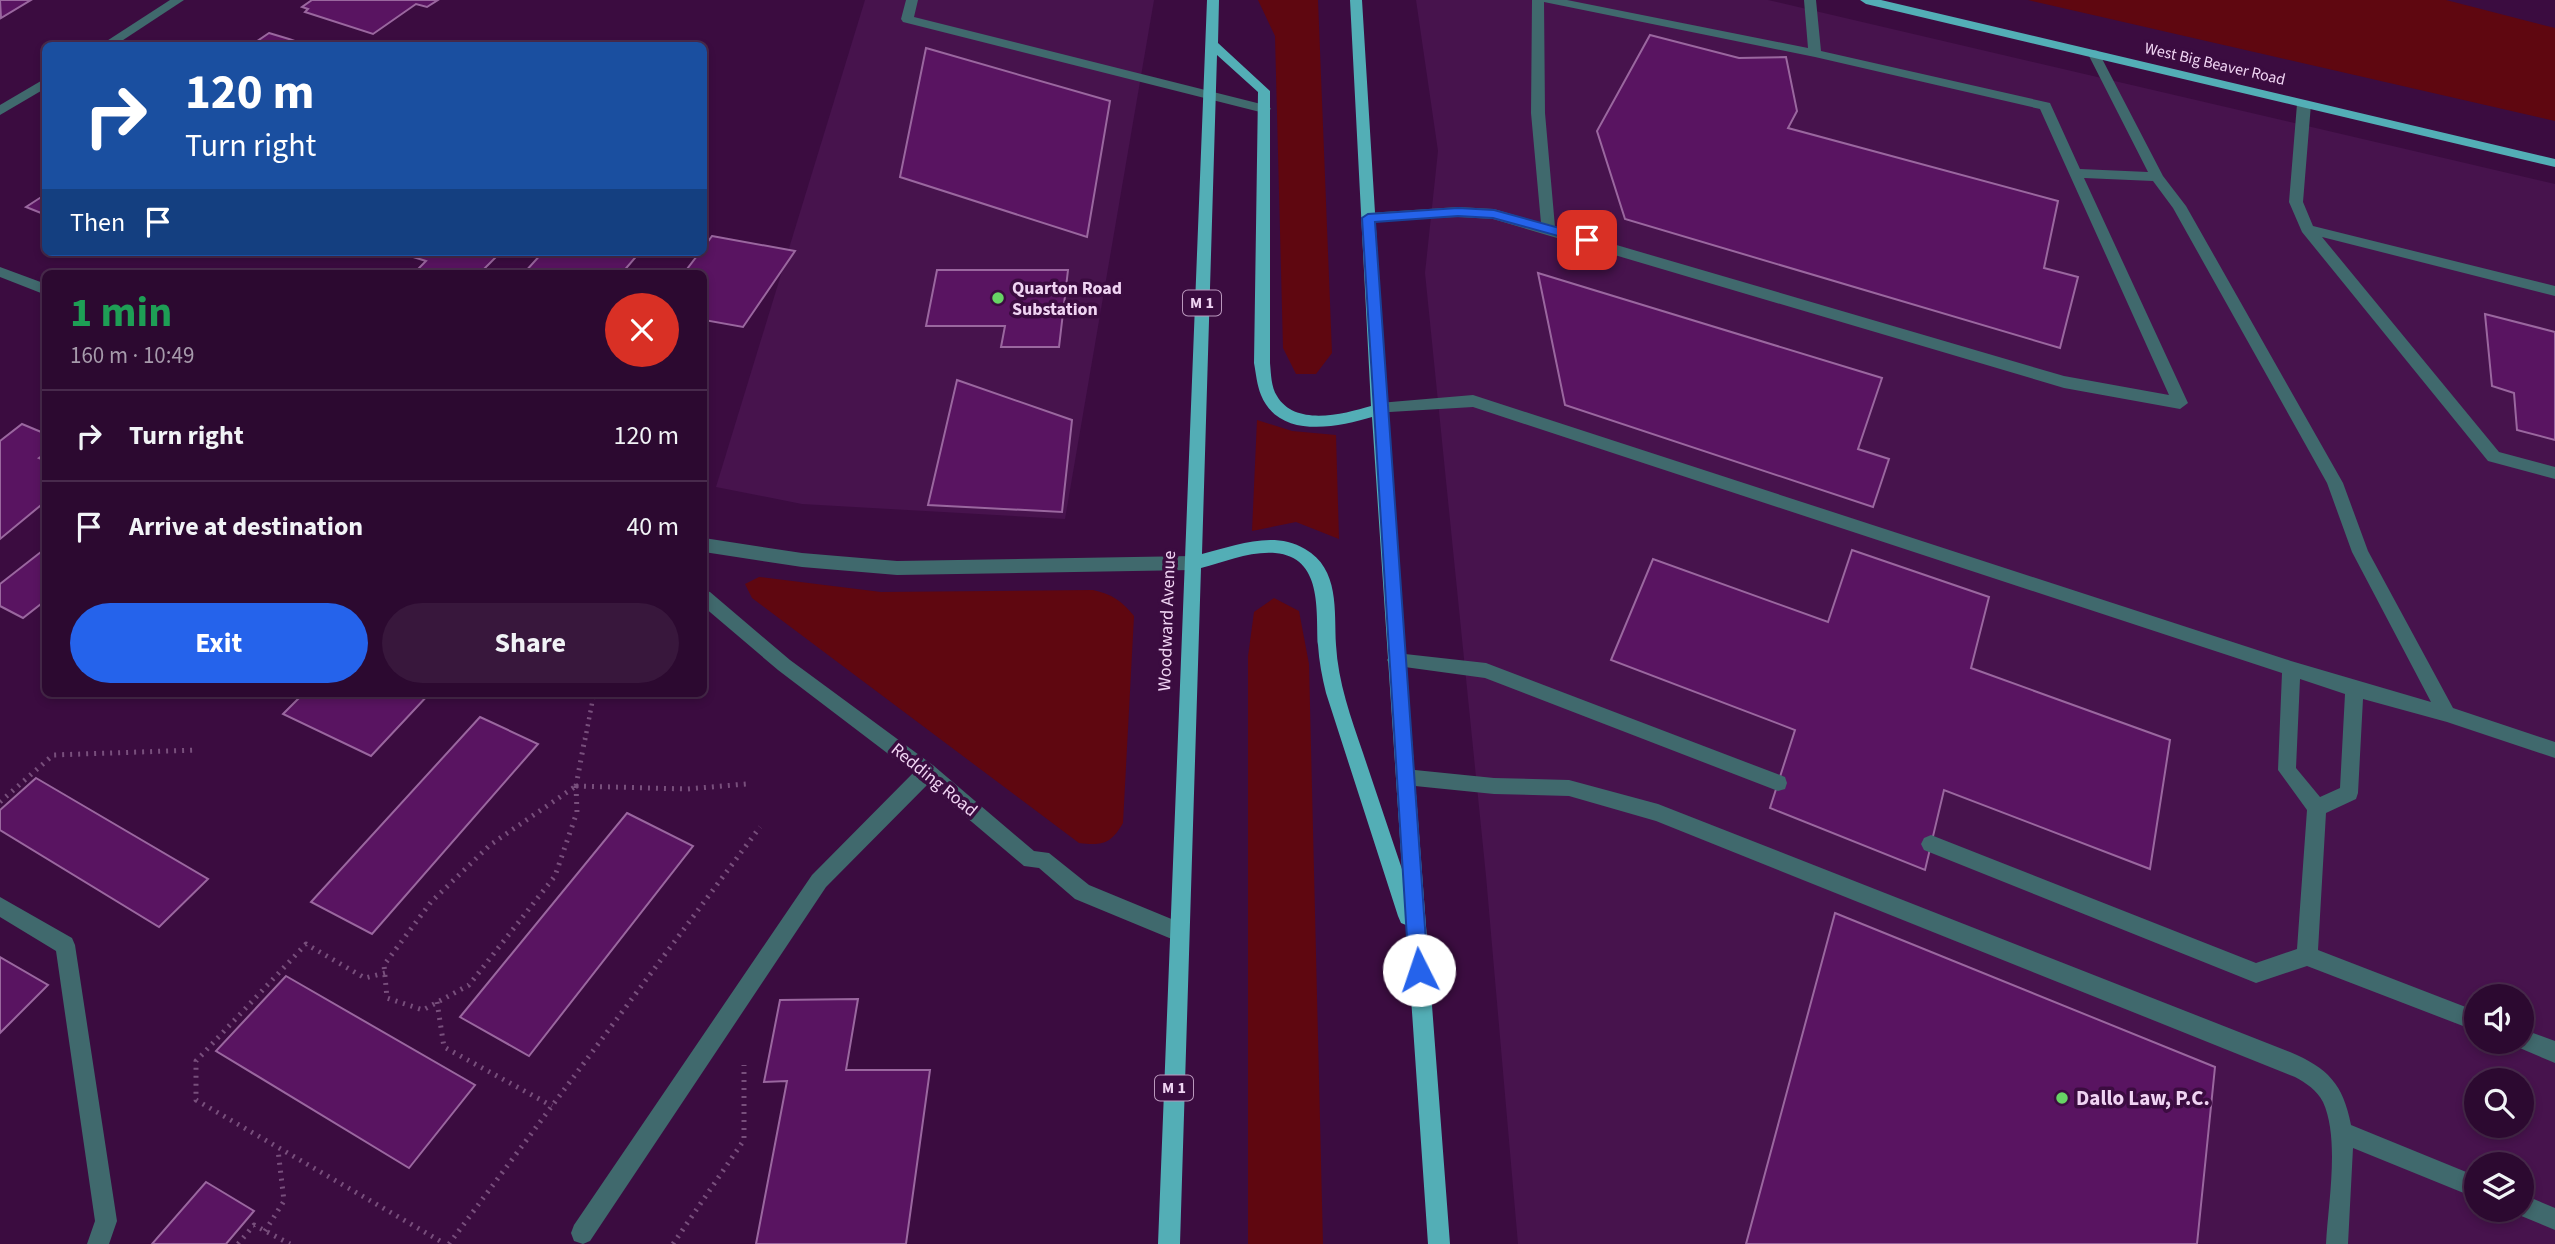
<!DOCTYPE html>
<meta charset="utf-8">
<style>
:root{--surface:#2c0930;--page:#38173c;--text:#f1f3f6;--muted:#a69aab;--line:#482a4c;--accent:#2563eb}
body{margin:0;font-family:"Source Sans 3",sans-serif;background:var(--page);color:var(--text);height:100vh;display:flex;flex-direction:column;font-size:26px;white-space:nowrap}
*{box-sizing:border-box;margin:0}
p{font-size:23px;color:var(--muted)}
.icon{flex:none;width:38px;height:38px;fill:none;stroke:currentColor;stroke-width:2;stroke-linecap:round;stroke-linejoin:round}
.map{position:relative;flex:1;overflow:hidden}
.sheet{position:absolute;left:42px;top:270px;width:665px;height:427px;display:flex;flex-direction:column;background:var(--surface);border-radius:10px;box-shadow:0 4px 10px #0003,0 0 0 2px var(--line)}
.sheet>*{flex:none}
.guide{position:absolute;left:42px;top:42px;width:665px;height:214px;border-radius:10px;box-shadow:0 4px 10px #0003,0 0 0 2px var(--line);background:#1a4fa0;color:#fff;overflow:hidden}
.fabs{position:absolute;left:2464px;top:984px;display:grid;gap:14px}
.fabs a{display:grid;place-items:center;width:70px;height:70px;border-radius:50%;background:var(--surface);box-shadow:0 4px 10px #0003,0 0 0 2px var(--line);font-size:35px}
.pin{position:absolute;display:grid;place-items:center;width:60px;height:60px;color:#fff;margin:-30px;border-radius:14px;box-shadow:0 4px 10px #0006}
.me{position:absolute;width:77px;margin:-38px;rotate:356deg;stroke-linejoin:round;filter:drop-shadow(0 0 5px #0008)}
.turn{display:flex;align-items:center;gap:24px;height:147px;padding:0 28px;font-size:32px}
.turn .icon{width:91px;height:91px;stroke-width:2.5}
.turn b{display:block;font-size:49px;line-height:60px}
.then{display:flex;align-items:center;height:66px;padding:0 28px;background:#0003;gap:14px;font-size:26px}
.round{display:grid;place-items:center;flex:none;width:74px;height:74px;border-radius:37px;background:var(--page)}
.summary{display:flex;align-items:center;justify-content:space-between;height:119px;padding:0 28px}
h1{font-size:42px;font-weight:700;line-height:52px;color:#1e9e55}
.primary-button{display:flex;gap:14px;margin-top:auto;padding:14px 28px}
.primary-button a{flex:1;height:80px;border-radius:42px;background:var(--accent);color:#fff;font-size:28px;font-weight:700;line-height:80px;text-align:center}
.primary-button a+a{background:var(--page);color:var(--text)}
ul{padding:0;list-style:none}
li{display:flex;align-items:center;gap:21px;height:91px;padding:0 28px;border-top:2px solid var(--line)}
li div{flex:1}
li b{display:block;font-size:26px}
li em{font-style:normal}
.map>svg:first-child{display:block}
.built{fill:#47134d;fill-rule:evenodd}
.green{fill:#5f0710}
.building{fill:#591461;stroke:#9a679f;stroke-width:2}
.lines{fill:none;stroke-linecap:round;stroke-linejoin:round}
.path-far1{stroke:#784f7c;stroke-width:4.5;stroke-dasharray:2 5;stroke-linecap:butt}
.path{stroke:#784f7c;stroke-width:5;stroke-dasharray:2 6;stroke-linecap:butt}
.lane{fill:#40696d;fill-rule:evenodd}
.street{fill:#40696d;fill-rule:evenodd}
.primary{fill:#53aeb6;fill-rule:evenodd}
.route{fill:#2563eb;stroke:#184099;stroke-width:2}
.poi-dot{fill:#67d465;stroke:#3b0c40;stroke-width:2.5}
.labels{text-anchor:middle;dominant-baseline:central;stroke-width:7;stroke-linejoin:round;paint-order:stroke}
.far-street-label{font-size:16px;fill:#f0d4f3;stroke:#3b0c40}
.shield{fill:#3b0c40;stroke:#ba98bd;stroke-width:2}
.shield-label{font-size:16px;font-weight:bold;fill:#f0d4f3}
.poi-label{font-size:18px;font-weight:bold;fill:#f0d4f3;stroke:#3b0c40;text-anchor:start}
.street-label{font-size:18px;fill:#f0d4f3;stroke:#3b0c40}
.near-poi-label{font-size:21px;font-weight:bold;fill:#f0d4f3;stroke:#3b0c40;text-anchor:start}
</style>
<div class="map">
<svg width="2555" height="1244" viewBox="0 0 2555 1244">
<rect width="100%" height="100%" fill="#3b0c40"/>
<g class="built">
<path d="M865,0H1154L1065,519L802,504L716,487Z"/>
<path d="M1416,0H1768L2555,184V1244H1518L1486,876L1425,273L1438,151ZM2476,996H2522V1041H2476ZM2476,1080H2522V1125H2476ZM2476,1164H2522V1209H2476Z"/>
</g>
<g class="green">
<path d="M1258,0H1318L1332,353L1316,374H1296L1283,348L1275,36Z"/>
<path d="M2028,0H2446L2555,28V121Z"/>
<path d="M1257,420L1292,431L1336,435L1339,539L1296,522L1252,531Z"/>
<path d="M759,577L881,592L1093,590C1112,594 1122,601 1134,616L1123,823C1111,844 1102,846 1079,843L752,598L745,584Z"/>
<path d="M1274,598L1299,611L1309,664L1323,1244H1248V656L1254,612Z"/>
</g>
<g class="building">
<path d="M0,0H31L1,18Z"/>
<path d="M312,0H438L427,7L416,4L373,34L305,12L308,9L302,7Z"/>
<path d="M269,33L289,39L309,46H250Z"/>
<path d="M1650,35L1739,58L1786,57L1797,111L1788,128L2058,201L2044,268L2078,277L2060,348L1625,219L1597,131Z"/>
<path d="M926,48L1110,101L1087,237L900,177Z"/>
<path d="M46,194V215L26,207Z"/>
<path d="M712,236L795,251L743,327L704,320V273H684L700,252H704V247Z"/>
<path d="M414,252H501L480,273L459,270L455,273L416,271L426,261L410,256Z"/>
<path d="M543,252H640L622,273H524Z"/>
<path d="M937,270H1068L1059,347H1001L1005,326H926Z"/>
<path d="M1538,273L1882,378L1858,449L1889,459L1873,507L1565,405Z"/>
<path d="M2485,314L2555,332V440L2517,430L2514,393L2492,386Z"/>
<path d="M957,380L1072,420L1062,512L928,505Z"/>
<path d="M22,424L46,434V453L39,458L46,461V501L0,539V441Z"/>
<path d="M46,548V600L23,618L0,606V584Z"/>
<path d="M1852,550L1989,597L1971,668L2170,740L2150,869L1944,790L1925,870L1770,808L1795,730L1611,660L1653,559L1828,622Z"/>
<path d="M304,693H430L371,756L283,714Z"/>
<path d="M480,717L538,744L372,934L311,902Z"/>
<path d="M36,778L208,879L159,927L0,830V810Z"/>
<path d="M627,813L693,846L529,1056L460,1017Z"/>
<path d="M1835,913L2215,1067L2197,1244H1746Z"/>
<path d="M0,957L48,985L0,1033Z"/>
<path d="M286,976L475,1085L409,1168L216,1051Z"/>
<path d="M858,999L846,1070H930L906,1244H756L787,1081L764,1082L780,1000Z"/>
<path d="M206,1182L254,1211L226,1244H152Z"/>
</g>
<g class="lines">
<path class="path-far1" d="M585,740L594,693"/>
<g class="path">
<path d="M576,786L687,789L746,784"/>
<path d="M576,786L577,812L555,876L469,985L423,1010L387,998L384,965L431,902L490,845Z"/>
<path d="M576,786L585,738"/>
<path d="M0,802L53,755L197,750"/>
<path d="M385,973L365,978L306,944L196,1061V1100L440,1241"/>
<path d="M437,1002L444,1047L552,1106"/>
<path d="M265,1231L284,1201L278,1150"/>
<path d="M238,1244L254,1225L290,1244"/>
<path d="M449,1244L760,827"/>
<path d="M673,1244L744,1140V1065"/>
</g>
<g class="lane">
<path d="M906,0H918L914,17L1269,106L1271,109L1264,113L903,22L901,19Z"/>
<path d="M1532,0H1567L1808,48L1804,0H1816L1821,51L2050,103L2080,169L2148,172L2088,54L2094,50L2098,51L2163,176L2186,206L2343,483L2368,551L2453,708L2555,742V758L2447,722L2363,699L2358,793L2356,799L2326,813L2318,950L2476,1011V1031L2307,966L2256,983L1924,850L1921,844L1924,838L1931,835L2256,963L2297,949L2307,810L2278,770L2282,673L1473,407L1373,413L1371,409L1379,403L1473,395L2291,661L2431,702L2352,552L2327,483L2173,208L2153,181L2084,178L2188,403L2180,409L2064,388L1493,219L1458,217L1363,221V215L1368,213L1458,207L1494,209L1541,223L1531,113ZM1544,2L1815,57L2040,109L2169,395L2064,376L1555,227L1545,113ZM2300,679L2345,694L2340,788L2320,797L2296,768Z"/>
<path d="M2304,100L2311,104L2303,202L2313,226L2555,286V296L2322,237L2499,452L2555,467V479L2488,461L2302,232L2289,202L2297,104Z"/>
<path d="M1396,653L1486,663L1785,777L1787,783L1785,789L1778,791L1485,678L1390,665L1387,660L1390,655Z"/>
<path d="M927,764L934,766L936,772L934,778L826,887L590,1241L583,1244L574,1241L571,1233L574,1225L812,875L920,766Z"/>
<path d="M1405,769L1494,778L1569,780L1658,804L2290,1052C2328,1068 2343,1084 2351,1125L2476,1176V1198L2353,1148L2348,1244H2326C2328,1204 2340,1139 2323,1102C2317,1090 2306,1083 2295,1077L1656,821L1569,796L1494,794L1405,785L1398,783L1396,777L1398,771Z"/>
<path d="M0,897L72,938L75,945L117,1221L109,1244H87L95,1221L56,951L0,917Z"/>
<path d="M2522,1029L2555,1041V1063L2515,1046L2512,1041H2522Z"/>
<path d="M2522,1194L2555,1208V1230L2514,1213L2512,1209H2522Z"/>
</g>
<g class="street">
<path d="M170,0H184L114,46H99Z"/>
<path d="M46,78V88L0,115V105Z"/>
<path d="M0,267L46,284V295L0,277Z"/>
<path d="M704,538L802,553L897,561L1192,556L1198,558L1200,563L1198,568L1192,570L897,575L802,567L704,552Z"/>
<path d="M704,590L710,592L790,660L934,766L1034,851L1049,853L1089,885L1186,925L1189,932L1186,939L1179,942L1075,899L1039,868L1024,866L920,778L778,670L704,607Z"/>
</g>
<g class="primary">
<path d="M1207,0H1219L1218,43L1270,91V363C1271,373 1271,387 1277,396C1295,427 1344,414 1371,406L1350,0H1362L1387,409L1450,1244H1428L1406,925L1401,923L1398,916L1326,693C1322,677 1319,661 1318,645C1316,611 1323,557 1275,553C1250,551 1225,562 1201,568L1180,1244H1158ZM1217,55L1258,92L1254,363C1256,374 1257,385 1261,395C1279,439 1336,428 1372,417L1402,869C1389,830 1376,792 1363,753C1351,718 1338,682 1336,645C1334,611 1340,569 1305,549C1273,530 1235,546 1202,554Z"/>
<path d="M1860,0H1881L2555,159V167L1866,4Z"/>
</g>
</g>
<path class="route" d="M1458,208L1494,210L1592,237L1594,240L1587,244L1493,218L1458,216L1375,222L1428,970L1425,976L1419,979L1412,976L1409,970L1362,218L1368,214Z"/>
<g class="poi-dot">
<circle cx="998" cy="298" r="7"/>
<circle cx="2062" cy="1098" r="7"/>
</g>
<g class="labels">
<g class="far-street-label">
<text transform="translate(2215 64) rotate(13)">West Big Beaver Road</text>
</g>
<g class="shield">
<rect x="1183" y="290.5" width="38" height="25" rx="5"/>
<rect x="1155" y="1075.5" width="38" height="25" rx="5"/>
</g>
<g class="shield-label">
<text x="1202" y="303">M 1</text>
<text x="1174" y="1088">M 1</text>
</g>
<g class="poi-label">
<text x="1012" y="288">Quarton Road<tspan x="1012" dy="21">Substation</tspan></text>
</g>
<g class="street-label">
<text transform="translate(1167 621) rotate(-88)">Woodward Avenue</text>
<text transform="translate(934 780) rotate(39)">Redding Road</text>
</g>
<g class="near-poi-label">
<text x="2076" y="1098">Dallo Law, P.C.</text>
</g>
</g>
</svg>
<div class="fabs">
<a><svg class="icon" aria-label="sound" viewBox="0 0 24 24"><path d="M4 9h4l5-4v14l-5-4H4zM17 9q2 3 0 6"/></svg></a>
<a><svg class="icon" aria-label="search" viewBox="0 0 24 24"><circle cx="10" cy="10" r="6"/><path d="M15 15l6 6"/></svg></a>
<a><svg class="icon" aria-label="layers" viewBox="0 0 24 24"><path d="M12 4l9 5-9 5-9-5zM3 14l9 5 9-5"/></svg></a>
</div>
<div class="pin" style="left:1587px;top:240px;background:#d93025"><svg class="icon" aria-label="arrive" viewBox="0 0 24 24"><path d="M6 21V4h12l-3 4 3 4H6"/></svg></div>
<svg class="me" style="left:1419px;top:970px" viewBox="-20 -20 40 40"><circle r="19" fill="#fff"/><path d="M0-13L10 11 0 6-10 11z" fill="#2563eb"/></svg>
<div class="guide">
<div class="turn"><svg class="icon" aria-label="right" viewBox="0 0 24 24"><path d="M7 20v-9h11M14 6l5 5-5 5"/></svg><div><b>120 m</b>Turn right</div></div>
<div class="then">Then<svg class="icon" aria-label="arrive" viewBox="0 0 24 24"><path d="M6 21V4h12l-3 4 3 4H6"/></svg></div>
</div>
<section class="sheet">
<div class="summary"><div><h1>1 min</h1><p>160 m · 10:49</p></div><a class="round" style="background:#d93025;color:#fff"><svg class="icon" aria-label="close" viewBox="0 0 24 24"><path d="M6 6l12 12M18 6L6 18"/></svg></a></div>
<ul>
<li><svg class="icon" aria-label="right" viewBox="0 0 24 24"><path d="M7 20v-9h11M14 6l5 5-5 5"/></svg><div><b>Turn right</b></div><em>120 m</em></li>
<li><svg class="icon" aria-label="arrive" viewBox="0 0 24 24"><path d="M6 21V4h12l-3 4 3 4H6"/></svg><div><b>Arrive at destination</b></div><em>40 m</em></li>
</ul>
<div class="primary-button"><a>Exit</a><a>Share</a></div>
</section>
</div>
